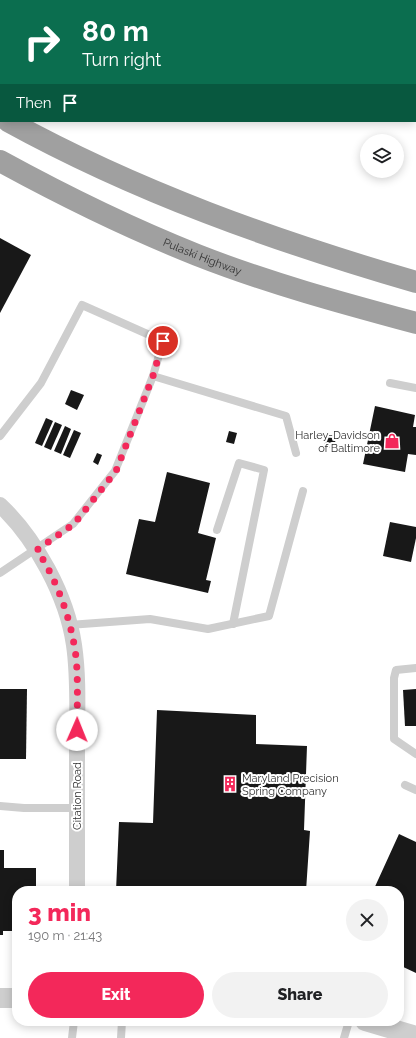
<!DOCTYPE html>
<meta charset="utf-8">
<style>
:root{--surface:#fff;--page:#f2f2f2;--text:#202124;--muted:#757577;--accent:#f3285a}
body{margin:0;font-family:Raleway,sans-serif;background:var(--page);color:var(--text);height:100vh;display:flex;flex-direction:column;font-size:15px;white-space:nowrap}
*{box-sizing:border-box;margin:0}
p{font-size:13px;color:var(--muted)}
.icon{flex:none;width:22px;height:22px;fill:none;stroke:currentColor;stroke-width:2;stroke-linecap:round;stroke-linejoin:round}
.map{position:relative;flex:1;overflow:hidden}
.sheet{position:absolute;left:12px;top:886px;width:392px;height:140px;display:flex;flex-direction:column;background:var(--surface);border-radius:16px;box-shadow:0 2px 10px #0003}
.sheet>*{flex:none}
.guide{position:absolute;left:0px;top:0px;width:416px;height:122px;box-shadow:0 2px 10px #0003;background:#0b6e4f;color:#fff;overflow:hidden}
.tools{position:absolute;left:360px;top:134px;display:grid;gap:8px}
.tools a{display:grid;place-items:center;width:44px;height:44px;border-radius:50%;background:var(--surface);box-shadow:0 2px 10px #0003;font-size:20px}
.pin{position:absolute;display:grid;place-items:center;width:34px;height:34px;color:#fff;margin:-17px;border:2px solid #fff;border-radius:50%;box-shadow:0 1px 4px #0007}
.me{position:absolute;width:44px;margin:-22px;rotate:1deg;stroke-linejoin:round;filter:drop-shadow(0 0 3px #0008)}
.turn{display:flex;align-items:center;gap:14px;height:84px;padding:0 16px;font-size:18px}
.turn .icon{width:52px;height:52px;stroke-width:2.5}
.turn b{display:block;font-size:28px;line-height:34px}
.then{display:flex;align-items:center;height:38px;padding:0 16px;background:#0003;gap:8px;font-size:15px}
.round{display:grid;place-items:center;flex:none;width:42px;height:42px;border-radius:21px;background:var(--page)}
.summary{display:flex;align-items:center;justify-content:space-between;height:68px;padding:0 16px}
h1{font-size:24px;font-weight:800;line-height:30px;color:var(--accent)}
.cta{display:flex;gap:8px;margin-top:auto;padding:8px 16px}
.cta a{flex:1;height:46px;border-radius:24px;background:var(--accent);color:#fff;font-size:16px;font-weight:800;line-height:46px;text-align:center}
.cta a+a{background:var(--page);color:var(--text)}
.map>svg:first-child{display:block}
.building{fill:#181818}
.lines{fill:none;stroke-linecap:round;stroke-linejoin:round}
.path{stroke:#cecece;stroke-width:2.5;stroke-dasharray:2 2;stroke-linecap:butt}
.service{stroke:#cecece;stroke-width:8}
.minor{stroke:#cecece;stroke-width:16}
.tertiary{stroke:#cecece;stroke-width:20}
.trunk{stroke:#a0a0a0;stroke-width:22}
.rail{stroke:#868686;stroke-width:3;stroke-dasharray:4 3;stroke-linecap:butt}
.route{stroke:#f3285a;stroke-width:7;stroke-dasharray:0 12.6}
.labels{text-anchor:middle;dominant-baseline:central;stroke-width:4;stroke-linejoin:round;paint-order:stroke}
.street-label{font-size:11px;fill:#313131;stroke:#fff}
.poi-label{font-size:11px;fill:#313131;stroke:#fff;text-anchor:end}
</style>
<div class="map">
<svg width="416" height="1038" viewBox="0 0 416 1038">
<rect width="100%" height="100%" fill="#fff"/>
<g class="building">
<path d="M0,238L31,255L0,313Z"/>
<path d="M71,390L84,395L77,410L65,404Z"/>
<path d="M375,406L415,415L413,427H416V455L408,454L405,472L363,464Z"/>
<path d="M46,418L53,421L42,446L35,443Z"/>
<path d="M55,422L62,425L51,450L44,447Z"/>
<path d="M65,426L71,429L61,454L54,451Z"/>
<path d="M74,430L81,433L70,458L63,455Z"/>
<path d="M229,431L237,433L234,444L226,442Z"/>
<path d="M327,436L336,439L333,449L324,446Z"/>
<path d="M97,453L102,455L98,465L93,462Z"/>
<path d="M167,472L210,483L198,533L216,538L206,580L211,581L208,593L126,574L139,519L155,522Z"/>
<path d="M390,522L416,527V538L411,562L383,556Z"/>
<path d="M0,689H27L26,759H0Z"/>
<path d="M416,689V726H405L403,690Z"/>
<path d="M157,710L256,715V744L307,746L304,830L310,831L306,891H116L119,822L153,823Z"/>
<path d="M399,834L416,842V973L399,965V891H373Z"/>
<path d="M0,850H4V868H36V891H17V931H3V935H0Z"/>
</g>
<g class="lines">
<path class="path" d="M371,0V1"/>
<g class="service">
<path d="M390,383L416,388"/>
<path d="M0,436L41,383L82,305L163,341L153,376"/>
<path d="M217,530L239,463L264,470L233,624"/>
<path d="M0,573L73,524L115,471L153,376L286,416L296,453"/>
<path d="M69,625L150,619L208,629L269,616L303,491"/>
<path d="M416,668L396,670L394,678V739L416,754"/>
<path d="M405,785L416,790"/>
<path d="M0,806L24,808H77"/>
<path d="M72,1038L74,1021"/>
<path d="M121,1038L122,1021"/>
<path d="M344,1038L349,1021"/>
</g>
<path class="minor" d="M0,505C36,539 67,596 74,645C79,679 77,714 77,748C77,796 77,843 77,891"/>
<g class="tertiary">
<path d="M0,998H17"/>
<path d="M365,1021L416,1036"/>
</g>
<g class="trunk">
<path d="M8,121C137,192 275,241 416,282"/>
<path id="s1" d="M0,161C64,196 129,228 197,255C268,283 342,303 416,323"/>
</g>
<g class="rail">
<path d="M109,0L113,1"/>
<path d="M308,0L311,1"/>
<path d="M415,19H416"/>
<path d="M415,35H416"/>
<path d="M0,47H1"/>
</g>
</g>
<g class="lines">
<path class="route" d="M77,730C77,705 79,668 74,644C68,611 55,577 37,550L74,524L116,471L153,376L163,341"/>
</g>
<defs>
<symbol id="shop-bare" viewBox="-9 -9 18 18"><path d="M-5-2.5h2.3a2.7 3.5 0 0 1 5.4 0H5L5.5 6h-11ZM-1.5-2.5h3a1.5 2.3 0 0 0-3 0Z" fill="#f3285a" stroke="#fff" stroke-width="2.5" paint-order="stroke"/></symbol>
<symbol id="building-bare" viewBox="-9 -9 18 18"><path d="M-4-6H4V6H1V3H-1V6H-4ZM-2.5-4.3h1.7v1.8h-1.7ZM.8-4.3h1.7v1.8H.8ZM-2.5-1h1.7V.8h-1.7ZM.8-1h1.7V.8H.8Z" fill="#f3285a" stroke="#fff" stroke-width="2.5" paint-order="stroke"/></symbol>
</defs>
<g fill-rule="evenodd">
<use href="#shop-bare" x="381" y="430" width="22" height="22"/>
<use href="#building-bare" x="219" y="773" width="22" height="22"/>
</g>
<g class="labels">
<g class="street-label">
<text stroke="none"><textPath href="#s1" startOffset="224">Pulaski Highway</textPath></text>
<text transform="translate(77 796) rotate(-90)">Citation Road</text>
</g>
<g class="poi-label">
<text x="380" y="435">Harley-Davidson<tspan x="380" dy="13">of Baltimore</tspan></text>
<text x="242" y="778" text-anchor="start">Maryland Precision<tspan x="242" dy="13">Spring Company</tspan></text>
</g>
</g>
</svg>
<div class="tools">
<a><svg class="icon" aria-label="layers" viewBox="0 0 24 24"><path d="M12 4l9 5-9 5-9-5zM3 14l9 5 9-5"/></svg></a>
</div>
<div class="pin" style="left:163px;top:341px;background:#d93025"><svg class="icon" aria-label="arrive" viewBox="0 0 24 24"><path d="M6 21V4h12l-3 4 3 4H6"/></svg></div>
<svg class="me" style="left:77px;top:730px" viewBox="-20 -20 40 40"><circle r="19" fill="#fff"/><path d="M0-13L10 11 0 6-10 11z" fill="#f3285a"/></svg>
<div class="guide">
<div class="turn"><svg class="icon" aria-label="right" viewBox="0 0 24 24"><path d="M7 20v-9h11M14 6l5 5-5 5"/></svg><div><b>80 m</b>Turn right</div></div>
<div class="then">Then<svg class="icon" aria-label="arrive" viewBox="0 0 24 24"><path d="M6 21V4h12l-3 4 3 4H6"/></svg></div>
</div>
<section class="sheet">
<div class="summary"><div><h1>3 min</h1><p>190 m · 21:43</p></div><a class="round"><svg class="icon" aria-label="close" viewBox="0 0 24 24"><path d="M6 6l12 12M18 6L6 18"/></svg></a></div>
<div class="cta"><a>Exit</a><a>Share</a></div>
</section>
</div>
